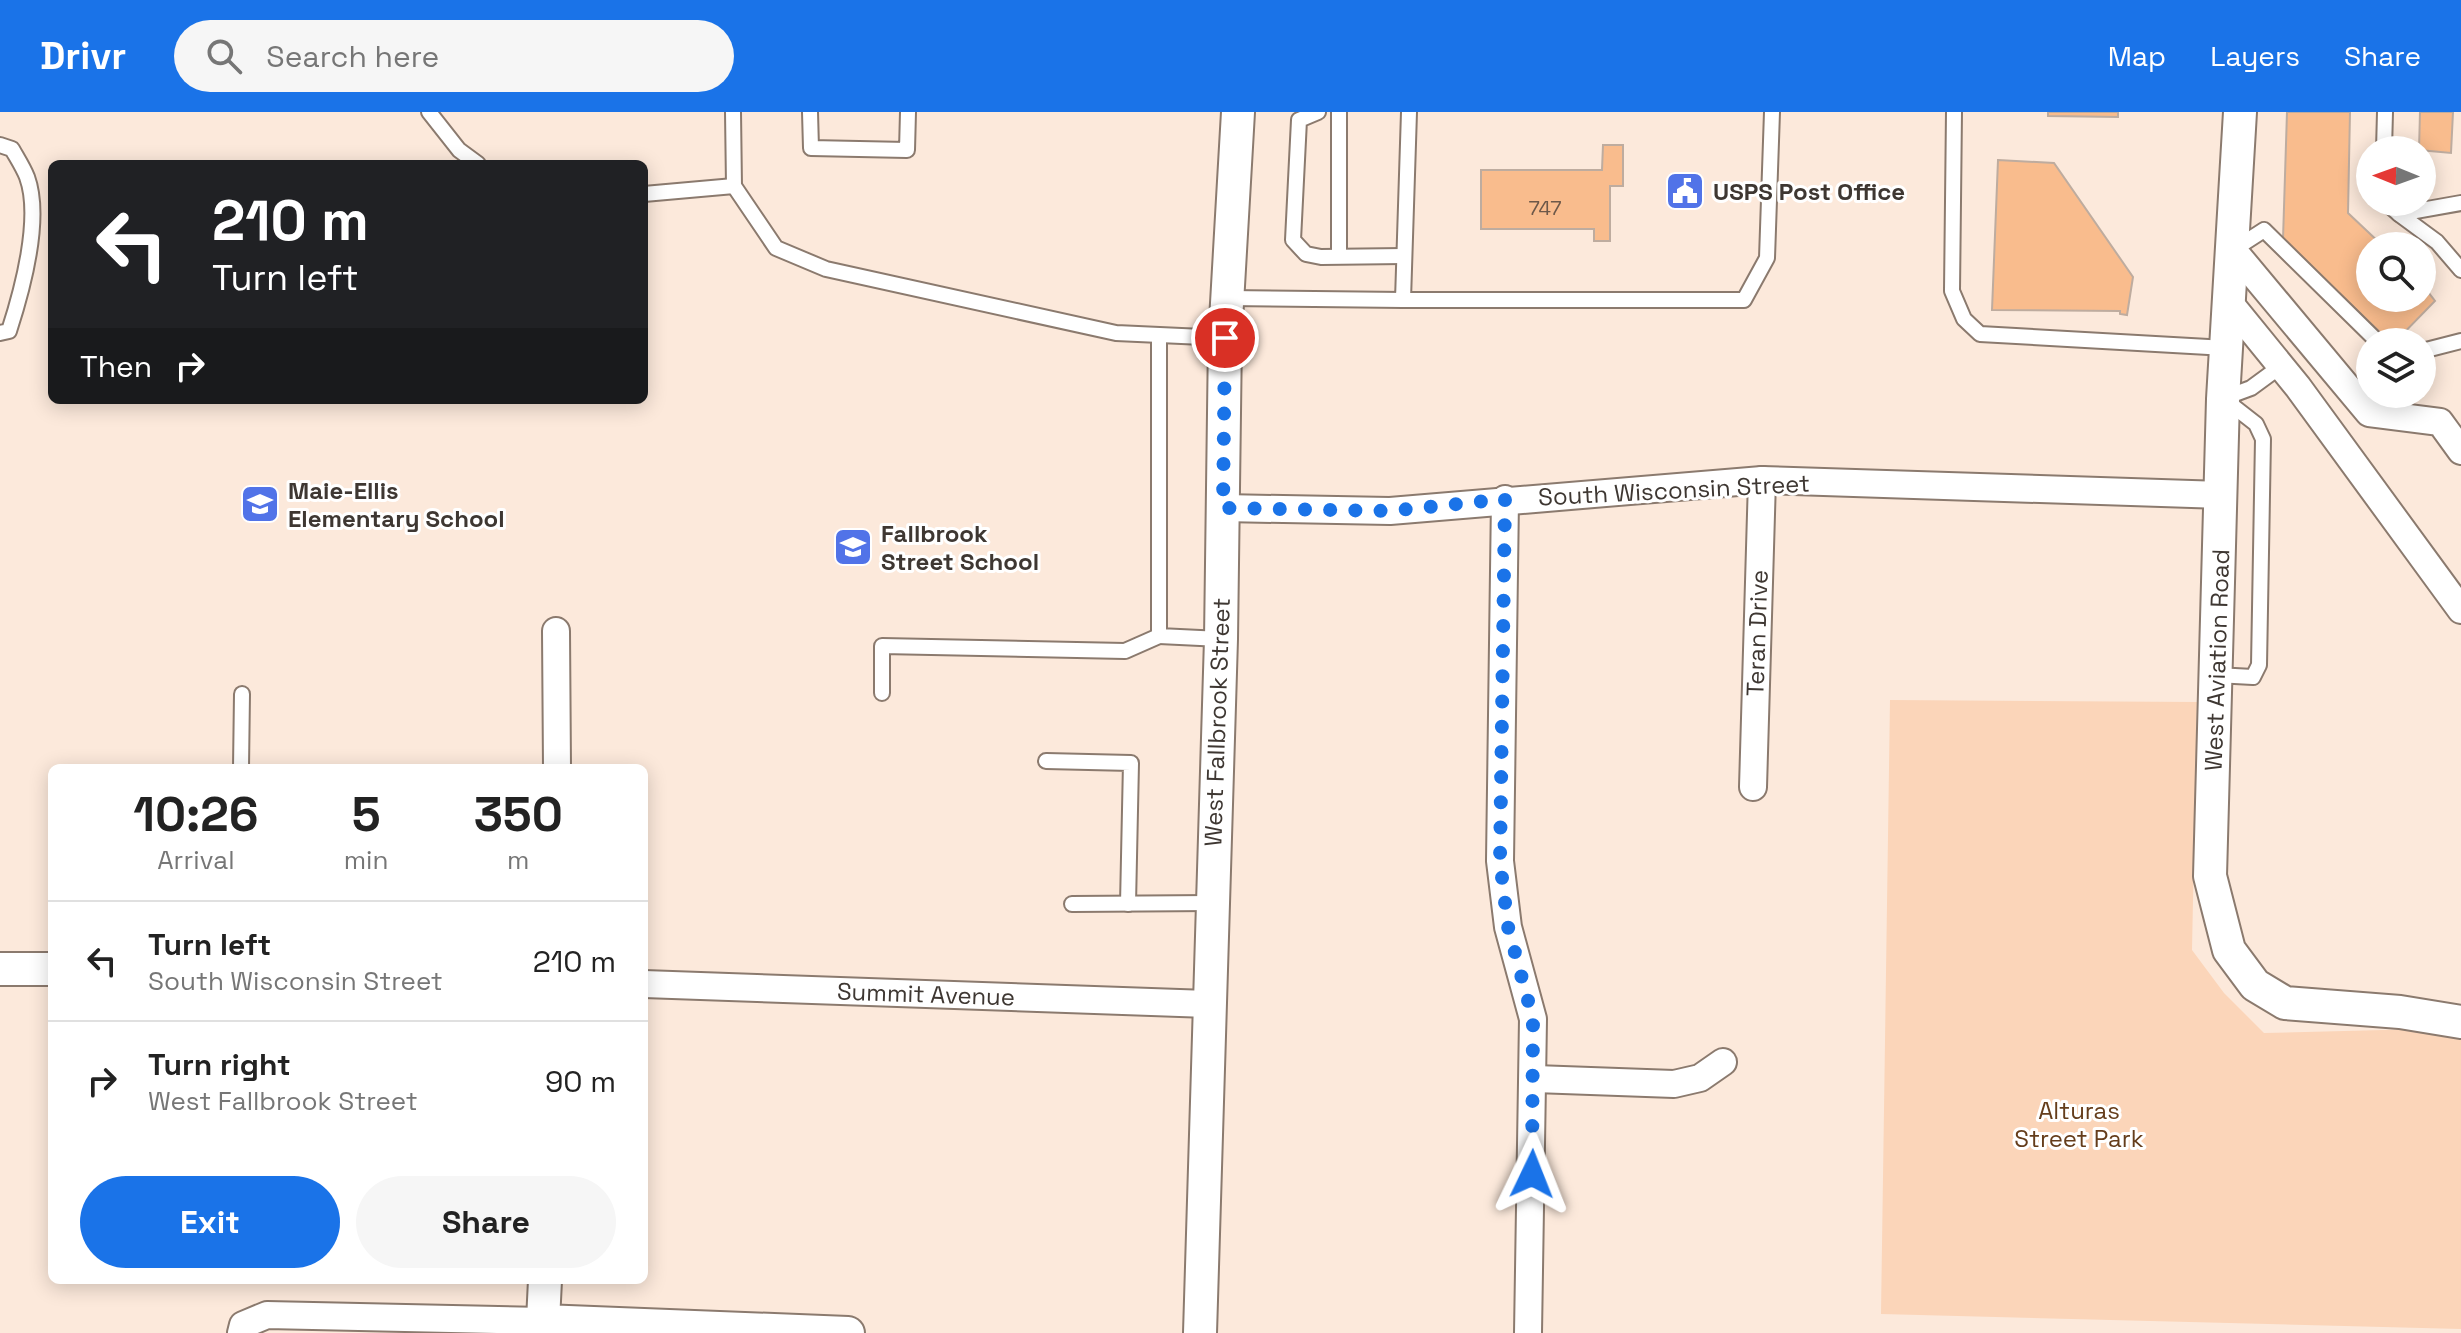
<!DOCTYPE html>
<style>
:root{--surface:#fff;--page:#f6f6f6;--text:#222;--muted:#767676;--line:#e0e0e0;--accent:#1a73e8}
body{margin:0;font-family:"Space Grotesk",sans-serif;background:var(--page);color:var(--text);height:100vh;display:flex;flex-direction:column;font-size:30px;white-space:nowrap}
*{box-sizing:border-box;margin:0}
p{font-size:26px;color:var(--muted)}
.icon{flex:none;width:44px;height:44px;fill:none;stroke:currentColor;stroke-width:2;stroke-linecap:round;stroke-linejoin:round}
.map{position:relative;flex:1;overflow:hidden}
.panel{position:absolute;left:48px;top:652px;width:600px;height:520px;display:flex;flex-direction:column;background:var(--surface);border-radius:12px;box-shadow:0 4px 20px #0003}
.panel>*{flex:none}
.banner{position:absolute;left:48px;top:48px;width:600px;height:244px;border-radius:12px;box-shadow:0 4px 20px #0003;background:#202124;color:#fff;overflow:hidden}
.needle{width:52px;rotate:271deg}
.buttons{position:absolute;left:2356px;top:24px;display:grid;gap:16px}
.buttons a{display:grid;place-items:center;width:80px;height:80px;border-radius:50%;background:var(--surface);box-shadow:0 4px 20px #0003;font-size:40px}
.pin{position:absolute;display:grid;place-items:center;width:68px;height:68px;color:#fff;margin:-34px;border:4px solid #fff;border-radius:50%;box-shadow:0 2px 8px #0007}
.me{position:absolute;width:88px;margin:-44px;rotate:2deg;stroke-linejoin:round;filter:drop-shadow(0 0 6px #0008)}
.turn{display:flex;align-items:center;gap:28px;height:168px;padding:0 32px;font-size:36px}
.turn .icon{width:104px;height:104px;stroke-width:2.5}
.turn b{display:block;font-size:56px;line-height:68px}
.then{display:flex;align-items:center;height:76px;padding:0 32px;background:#0003;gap:16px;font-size:30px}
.eta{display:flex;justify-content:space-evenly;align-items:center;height:136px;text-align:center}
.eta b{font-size:48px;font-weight:600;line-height:56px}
.primary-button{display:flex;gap:16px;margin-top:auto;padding:16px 32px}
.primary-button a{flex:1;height:92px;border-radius:48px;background:var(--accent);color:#fff;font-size:32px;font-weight:600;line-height:92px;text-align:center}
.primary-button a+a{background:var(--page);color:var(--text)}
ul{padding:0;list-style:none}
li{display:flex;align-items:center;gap:24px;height:120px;padding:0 32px;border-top:2px solid var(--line)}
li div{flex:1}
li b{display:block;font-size:30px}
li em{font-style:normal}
header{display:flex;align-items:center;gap:48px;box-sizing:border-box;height:112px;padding:0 40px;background:var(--accent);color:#fff}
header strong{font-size:38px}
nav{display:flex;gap:44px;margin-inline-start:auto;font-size:28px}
.search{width:560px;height:72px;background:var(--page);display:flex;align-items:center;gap:20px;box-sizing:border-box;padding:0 28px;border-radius:44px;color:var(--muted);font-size:30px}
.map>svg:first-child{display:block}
.green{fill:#fbd5b9}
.building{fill:#f9bc8d;stroke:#beac9f;stroke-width:2}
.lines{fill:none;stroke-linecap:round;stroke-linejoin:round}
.service-casing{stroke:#8b7a6e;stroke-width:18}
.minor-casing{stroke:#8b7a6e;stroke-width:30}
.tertiary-casing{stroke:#8b7a6e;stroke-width:36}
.service{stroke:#fff;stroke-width:14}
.minor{stroke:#fff;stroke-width:26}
.tertiary{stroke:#fff;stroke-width:32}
.route{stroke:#1a73e8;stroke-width:14;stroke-dasharray:0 25.2}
.labels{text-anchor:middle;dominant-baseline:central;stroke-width:6;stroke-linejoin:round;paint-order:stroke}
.number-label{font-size:20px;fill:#6d5849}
.poi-label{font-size:24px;font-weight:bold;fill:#3e3732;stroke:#fff;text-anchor:start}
.street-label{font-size:24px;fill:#3e3732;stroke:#fff}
.park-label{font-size:24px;fill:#653d1b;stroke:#fff}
</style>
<header>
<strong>Drivr</strong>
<div class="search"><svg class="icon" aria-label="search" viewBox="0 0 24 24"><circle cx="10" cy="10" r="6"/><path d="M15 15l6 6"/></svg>Search here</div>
<nav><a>Map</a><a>Layers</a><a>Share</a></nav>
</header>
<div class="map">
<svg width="2461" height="1221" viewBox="0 0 2461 1221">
<rect width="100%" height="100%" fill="#fce9db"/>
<path class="green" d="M1890,588L2197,590L2192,838L2224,881L2264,921L2422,917L2461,924V1217L1881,1202Z"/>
<g class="building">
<path d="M2048,0H2118V5L2048,4Z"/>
<path d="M2287,0H2350L2348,101L2383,134H2370V186H2422V172L2435,189L2395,230H2390L2283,127Z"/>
<path d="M2420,0H2453L2451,41L2419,38Z"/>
<path d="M1603,33H1623V74H1610V129H1594V117H1481V58H1602Z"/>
<path d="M1998,48L2054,51L2133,165L2127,203L2120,202V199L1992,198Z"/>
</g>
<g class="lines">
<defs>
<g id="service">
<path d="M429,0L459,38L478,52"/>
<path d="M733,0L734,74L776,136L826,157L1116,221L1225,226"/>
<path d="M810,0L811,36L907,38L908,0"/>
<path d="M1318,0L1299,8L1293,128L1306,142L1321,145L1404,144"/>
<path d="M1954,0L1952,179L1964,207L1980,222L2226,236"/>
<path d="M0,33L12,37C17,46 23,55 27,65C42,106 22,179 9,219L0,221"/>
<path d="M2384,38L2385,0"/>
<path d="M644,82L734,74"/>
<path d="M2385,90L2399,102L2461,91"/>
<path d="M2399,102L2437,130L2461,158"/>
<path d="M2233,138L2264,118L2378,230"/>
<path d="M1339,144V0"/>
<path d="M1228,186L1403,188L1409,0"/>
<path d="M1403,188H1744L1767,146L1772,0"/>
<path d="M1159,224V524L1221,527"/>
<path d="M2422,239L2461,229"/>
<path d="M2224,286L2251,276L2281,254"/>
<path d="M2216,563L2253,565L2259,553L2263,327L2256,312L2224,287"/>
<path d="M882,581V534L1125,539L1159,524"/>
<path d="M1046,649L1131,651L1128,792"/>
<path d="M241,656L242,582"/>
<path d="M1072,792L1212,791"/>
</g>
<g id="minor">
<path d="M2233,138L2369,301L2440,310L2461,339"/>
<path d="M2228,189L2298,275L2461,498"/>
<path d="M1505,387L1500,749L1508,815L1533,907L1528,1221"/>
<path d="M1223,396L1390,399L1762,368L2222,383"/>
<path d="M556,519L557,656"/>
<path d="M1753,675L1762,368"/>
<path d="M644,872L1208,892"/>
<path d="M1535,967L1674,972L1700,966L1723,950"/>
<path d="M241,1221L243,1213L267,1203L543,1209L546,1221"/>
</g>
<g id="tertiary">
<path d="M2240,0L2223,287L2210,764L2229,838L2255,873L2285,891L2400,900L2461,910"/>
<path d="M0,857H52"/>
<path d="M545,1168L543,1209L848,1221"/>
<path d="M1200,1221L1221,527L1225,226L1238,0"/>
</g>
</defs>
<use href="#service" class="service-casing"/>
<use href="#minor" class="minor-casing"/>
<use href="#tertiary" class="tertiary-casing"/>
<use href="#service" class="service"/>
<use href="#minor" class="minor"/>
<use href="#tertiary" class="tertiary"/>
</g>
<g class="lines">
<path class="route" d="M1225,226L1223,396L1390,399L1505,387L1500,749L1508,815L1533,907L1532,1062"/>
</g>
<defs>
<symbol id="civic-square" viewBox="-11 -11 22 22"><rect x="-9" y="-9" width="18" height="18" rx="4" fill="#5173e8" stroke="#fff"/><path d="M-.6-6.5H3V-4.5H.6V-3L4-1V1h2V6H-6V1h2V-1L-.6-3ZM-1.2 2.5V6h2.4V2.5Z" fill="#fff"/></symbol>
<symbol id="school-square" viewBox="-11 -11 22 22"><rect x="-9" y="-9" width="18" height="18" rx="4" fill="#5173e8" stroke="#fff"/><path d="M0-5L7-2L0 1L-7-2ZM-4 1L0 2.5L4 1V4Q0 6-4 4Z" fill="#fff"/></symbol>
</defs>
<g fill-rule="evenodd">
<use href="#civic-square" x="1663" y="57" width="44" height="44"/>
<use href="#school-square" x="238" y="370" width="44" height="44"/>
<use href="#school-square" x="831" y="413" width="44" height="44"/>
</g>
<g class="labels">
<g class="number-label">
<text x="1545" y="96">747</text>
</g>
<g class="poi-label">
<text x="1713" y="79">USPS Post Office</text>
<text x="288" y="378">Maie-Ellis<tspan x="288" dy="28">Elementary School</tspan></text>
<text x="881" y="421">Fallbrook<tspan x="881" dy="28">Street School</tspan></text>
</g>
<g class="street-label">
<text transform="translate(1674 378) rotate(-3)">South Wisconsin Street</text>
<text transform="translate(1757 521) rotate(-88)">Teran Drive</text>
<text transform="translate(2217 548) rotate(-88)">West Aviation Road</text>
<text transform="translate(1217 610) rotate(-88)">West Fallbrook Street</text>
<text transform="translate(926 882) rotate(2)">Summit Avenue</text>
</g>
<g class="park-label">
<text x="2079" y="998">Alturas<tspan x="2079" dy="28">Street Park</tspan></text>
</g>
</g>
</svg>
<div class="buttons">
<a><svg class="needle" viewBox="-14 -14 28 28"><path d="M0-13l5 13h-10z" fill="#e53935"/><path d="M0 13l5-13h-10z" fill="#767676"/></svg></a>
<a><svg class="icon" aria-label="search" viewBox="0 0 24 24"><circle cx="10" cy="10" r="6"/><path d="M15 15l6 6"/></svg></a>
<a><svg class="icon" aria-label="layers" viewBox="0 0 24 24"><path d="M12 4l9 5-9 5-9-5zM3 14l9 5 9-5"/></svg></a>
</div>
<div class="pin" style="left:1225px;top:226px;background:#d93025"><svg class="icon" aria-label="arrive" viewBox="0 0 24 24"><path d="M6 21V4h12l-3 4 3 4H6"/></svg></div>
<svg class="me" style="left:1532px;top:1062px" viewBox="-20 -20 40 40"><path d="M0-17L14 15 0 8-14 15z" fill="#1a73e8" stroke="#fff" stroke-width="4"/></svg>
<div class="banner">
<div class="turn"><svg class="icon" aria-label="left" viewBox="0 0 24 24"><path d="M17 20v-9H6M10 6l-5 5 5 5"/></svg><div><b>210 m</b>Turn left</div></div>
<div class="then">Then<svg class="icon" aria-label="right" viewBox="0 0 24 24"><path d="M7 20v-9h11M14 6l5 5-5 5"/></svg></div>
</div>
<section class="panel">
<div class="eta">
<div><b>10:26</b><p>Arrival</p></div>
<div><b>5</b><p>min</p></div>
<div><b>350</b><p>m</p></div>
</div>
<ul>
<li><svg class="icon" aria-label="left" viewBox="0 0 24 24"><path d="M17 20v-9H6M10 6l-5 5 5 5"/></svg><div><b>Turn left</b><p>South Wisconsin Street</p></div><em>210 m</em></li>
<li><svg class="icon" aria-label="right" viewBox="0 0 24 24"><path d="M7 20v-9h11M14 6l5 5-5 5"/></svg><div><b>Turn right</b><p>West Fallbrook Street</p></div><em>90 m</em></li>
</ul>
<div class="primary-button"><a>Exit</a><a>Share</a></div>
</section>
</div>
